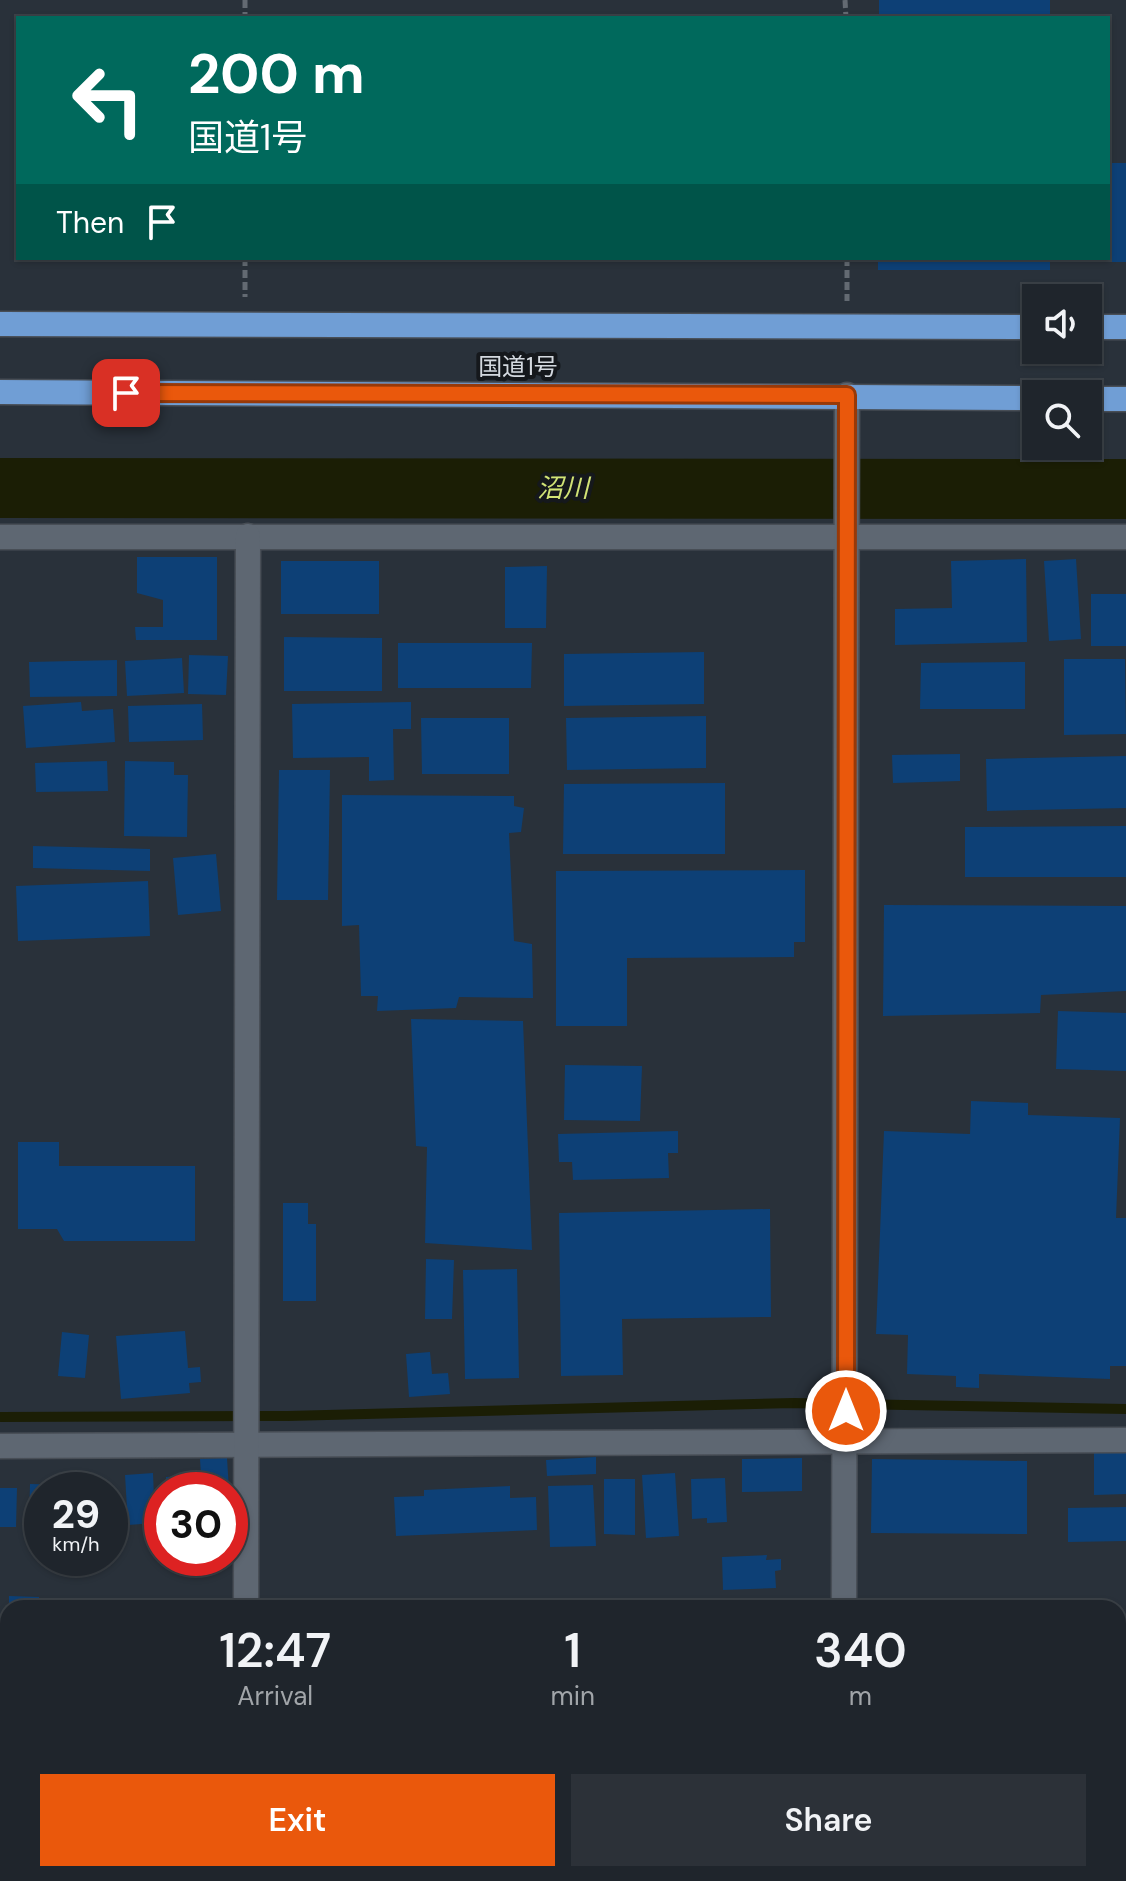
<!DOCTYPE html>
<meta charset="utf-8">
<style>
:root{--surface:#1f252c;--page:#2c3138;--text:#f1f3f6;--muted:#a1a5a9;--line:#3c4248;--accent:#ea580c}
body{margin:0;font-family:"DM Sans","Noto Sans JP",sans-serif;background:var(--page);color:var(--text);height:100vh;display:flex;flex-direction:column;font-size:30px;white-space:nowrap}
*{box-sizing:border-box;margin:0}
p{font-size:26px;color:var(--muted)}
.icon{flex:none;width:44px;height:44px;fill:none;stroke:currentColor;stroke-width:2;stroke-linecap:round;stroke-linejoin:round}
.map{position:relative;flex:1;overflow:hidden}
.sheet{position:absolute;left:0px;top:1600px;width:1126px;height:282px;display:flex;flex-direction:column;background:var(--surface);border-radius:24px 24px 0 0;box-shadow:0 2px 6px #0004,0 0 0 2px var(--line)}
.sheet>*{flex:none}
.hud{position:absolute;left:16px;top:16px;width:1094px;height:244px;border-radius:0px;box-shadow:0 2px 6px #0004,0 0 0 2px var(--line);background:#00695c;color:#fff;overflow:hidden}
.tools{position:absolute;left:1022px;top:284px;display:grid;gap:16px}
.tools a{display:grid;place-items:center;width:80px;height:80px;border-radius:0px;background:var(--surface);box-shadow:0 2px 6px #0004,0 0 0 2px var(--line);font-size:40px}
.speed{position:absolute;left:24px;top:1472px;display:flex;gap:16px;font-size:40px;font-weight:700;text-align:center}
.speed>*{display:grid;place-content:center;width:104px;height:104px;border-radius:50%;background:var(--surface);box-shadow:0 2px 6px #0004,0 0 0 2px var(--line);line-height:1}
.speed small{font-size:20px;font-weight:400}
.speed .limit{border:12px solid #d22;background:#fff;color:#111}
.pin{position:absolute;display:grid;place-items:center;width:68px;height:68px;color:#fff;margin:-34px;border-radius:16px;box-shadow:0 4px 12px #0006}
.me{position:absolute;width:88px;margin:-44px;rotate:0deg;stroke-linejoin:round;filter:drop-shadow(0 0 6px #0008)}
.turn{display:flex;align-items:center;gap:28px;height:168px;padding:0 40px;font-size:36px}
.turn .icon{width:104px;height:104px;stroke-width:2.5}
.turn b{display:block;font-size:56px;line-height:68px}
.then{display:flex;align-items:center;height:76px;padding:0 40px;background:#0003;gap:16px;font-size:30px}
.eta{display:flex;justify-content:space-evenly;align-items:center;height:136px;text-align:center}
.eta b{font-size:48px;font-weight:600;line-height:56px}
.primary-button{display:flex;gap:16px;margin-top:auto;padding:16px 40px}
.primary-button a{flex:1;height:92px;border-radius:0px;background:var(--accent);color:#fff;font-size:32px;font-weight:600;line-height:92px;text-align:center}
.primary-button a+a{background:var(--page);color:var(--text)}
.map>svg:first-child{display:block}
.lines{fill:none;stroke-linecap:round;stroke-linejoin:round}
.stream{stroke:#1b1e05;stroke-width:10}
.river{stroke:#1b1e05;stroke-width:60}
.building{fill:#0d4076}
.minor-casing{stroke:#484e56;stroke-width:27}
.highway-casing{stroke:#484e56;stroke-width:27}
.path{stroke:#636a72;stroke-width:5;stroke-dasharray:8 4;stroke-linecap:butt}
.minor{stroke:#5e6772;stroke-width:24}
.highway{stroke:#709ed5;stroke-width:24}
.route-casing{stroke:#983908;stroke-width:20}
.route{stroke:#ea580c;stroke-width:14}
.labels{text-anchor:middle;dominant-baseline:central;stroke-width:8;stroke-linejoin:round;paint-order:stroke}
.street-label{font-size:24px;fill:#d4d9df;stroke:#15181c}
.water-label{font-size:26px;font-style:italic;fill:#d2e476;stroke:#15181c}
</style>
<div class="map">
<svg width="1126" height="1881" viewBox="0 0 1126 1881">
<rect width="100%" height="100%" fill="#29313a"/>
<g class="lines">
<path class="stream" d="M0,1417L288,1416L793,1403L1126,1409"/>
<path class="river" d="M0,488L1126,489"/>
</g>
<g class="building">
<rect x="879" y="0" width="171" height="18"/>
<path d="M1111,163H1126V262H1112Z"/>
<rect x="878" y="258" width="172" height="12"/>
<path d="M137,557H217V640H136L135,627H163V600L137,593Z"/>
<path d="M1026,559L1027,642L895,645V609L952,608L951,561Z"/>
<path d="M1076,559L1081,639L1049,641L1044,561Z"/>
<rect x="281" y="561" width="98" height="53"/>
<path d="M547,566L546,628H505V567Z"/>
<rect x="1091" y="594" width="35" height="52"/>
<path d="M284,637L382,638V691H284Z"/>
<path d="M398,643H532L531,688H398Z"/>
<path d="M704,652V704L564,706V654Z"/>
<path d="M189,655L228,656L226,695L188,694Z"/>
<path d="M182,658L184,693L127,696L125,661Z"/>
<path d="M1064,659H1125L1126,734L1064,735Z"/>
<path d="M117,660V696L30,697L29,662Z"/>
<path d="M1025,662V709H920L921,663Z"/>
<path d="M81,702L82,711L113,709L115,742L26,748L23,706Z"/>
<path d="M411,702V729H393L394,780L369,781V757L293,758L292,704Z"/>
<path d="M202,704L203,740L129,742L128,706Z"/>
<path d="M706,716V768L567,770L566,718Z"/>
<path d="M421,718H509V774H422Z"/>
<path d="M960,754V781L893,783L892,755Z"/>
<path d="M1126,756V808L987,811L986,759Z"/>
<path d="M107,761L108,791L36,792L35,763Z"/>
<path d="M125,761L174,762V775H188L187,837L124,836Z"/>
<path d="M279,770H330L328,900H277Z"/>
<path d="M725,783V854H563L564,784Z"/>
<path d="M342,795L514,796V806L524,808L521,832L509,833L514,941L532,944L533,998L459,997L456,1008L377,1011L378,996H361L359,925L342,926Z"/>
<path d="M1126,826V877H965V827Z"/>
<path d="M33,846L150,849V871L33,868Z"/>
<path d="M216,854L221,911L178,915L173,858Z"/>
<path d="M805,870V942H794V957L627,958V1026H556V871Z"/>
<path d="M148,881L150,936L18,941L16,886Z"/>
<path d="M884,905L1126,906V991L1041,995L1040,1013L883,1016Z"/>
<path d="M1058,1011L1126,1013V1071L1056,1069Z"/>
<path d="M411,1019L523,1021L532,1250L425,1243L427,1147L416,1146Z"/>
<path d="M565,1065L642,1066L640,1121L564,1120Z"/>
<path d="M971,1101L1028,1103V1115L1120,1118L1116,1218H1126V1366H1110V1379L979,1374V1388L956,1387V1376L907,1374L908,1335L876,1334L884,1131L970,1134Z"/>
<path d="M678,1131V1153H668L669,1178L573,1180L572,1162H559L558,1134Z"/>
<path d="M18,1142H59V1166H195V1241H64L57,1229H18Z"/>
<path d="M283,1203H308V1224H316V1301H283Z"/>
<path d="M770,1209L771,1317L622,1319L623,1375L561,1376L559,1213Z"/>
<path d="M426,1259L454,1260L452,1319H425Z"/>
<path d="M517,1269L519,1378L465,1379L463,1270Z"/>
<path d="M185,1331L188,1368L200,1367L201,1382L189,1383L190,1393L121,1399L116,1336Z"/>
<path d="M62,1332L89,1335L85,1378L58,1376Z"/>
<path d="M430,1352L432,1374L448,1373L450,1394L409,1397L406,1354Z"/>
<path d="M1094,1450H1126V1494L1094,1495Z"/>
<path d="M596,1457V1474L547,1476L546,1460Z"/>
<path d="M227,1458L229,1490H202L200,1459Z"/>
<path d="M802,1458V1491L742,1492V1459Z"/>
<path d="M872,1459L1027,1461V1534L871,1533Z"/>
<path d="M153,1473L155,1523L128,1525L125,1475Z"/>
<path d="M675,1473L679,1536L646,1538L642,1475Z"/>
<path d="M194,1475V1490H166V1477Z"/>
<path d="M725,1478L727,1522L707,1523V1518L692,1519L691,1479Z"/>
<path d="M604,1479H635V1535L604,1534Z"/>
<path d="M30,1484L68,1485V1490H42V1523H29Z"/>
<path d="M593,1485L596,1546L550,1547L548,1486Z"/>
<path d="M510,1486V1498L536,1497L537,1530L396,1536L394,1497L424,1496V1490Z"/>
<path d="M0,1488H17L16,1527H0Z"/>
<path d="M110,1490L113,1491V1523H110Z"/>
<path d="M1126,1507V1541L1068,1542V1508Z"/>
<path d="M767,1555L766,1560L781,1559V1570L775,1571L776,1588L723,1590L722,1557Z"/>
<path d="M9,1596L39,1597V1608H9Z"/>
<path d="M0,1684H8V1747L0,1748Z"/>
<rect x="1118" y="1767" width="8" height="47"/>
<path d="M1126,1828V1881H1080V1874H1118V1829Z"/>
<rect x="555" y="1874" width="170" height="7"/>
<path d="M749,1874H789V1877L749,1878Z"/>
<rect x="917" y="1874" width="108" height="4"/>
<rect x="95" y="1878" width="90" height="3"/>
</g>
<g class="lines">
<defs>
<g id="minor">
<path d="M0,537H1126"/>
<path d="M0,1446L1126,1440"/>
<path d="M246,1608L248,536"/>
<path d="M844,1608L847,395"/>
<path d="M248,1874V1881"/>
<path d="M841,1881V1874"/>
</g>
<g id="highway">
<path d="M0,324L1036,327"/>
<path d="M1088,327H1126"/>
<path d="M0,392L1036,398"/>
<path d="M1088,399H1126"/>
</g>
</defs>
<use href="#minor" class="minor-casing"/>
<use href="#highway" class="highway-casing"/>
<g class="path">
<path d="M245,0V18"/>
<path d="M845,0L846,18"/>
<path d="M245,258V297"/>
<path d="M847,258V301"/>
</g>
<use href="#minor" class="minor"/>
<use href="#highway" class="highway"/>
</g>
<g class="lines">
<defs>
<path id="route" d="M126,393L847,395L846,1411"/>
</defs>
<use href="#route" class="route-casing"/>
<use href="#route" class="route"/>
</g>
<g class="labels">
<g class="street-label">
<text x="518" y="366">国道1号</text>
</g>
<g class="water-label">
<text x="563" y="488">沼川</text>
</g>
</g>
</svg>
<div class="tools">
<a><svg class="icon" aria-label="sound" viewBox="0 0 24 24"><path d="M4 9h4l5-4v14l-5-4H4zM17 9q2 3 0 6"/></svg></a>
<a><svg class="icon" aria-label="search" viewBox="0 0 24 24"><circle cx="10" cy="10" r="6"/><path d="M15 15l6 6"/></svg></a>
</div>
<div class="speed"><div>29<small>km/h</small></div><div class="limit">30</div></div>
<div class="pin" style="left:126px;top:393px;background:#d93025"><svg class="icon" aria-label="arrive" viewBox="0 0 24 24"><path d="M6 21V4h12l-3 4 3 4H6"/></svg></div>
<svg class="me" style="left:846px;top:1411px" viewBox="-20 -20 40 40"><circle r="17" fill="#ea580c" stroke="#fff" stroke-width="3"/><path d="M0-11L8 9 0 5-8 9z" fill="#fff"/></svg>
<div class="hud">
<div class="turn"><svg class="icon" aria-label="left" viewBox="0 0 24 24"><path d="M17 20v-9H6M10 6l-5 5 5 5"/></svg><div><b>200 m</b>国道1号</div></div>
<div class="then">Then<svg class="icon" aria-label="arrive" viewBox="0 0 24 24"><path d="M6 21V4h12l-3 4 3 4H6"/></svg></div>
</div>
<section class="sheet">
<div class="eta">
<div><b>12:47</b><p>Arrival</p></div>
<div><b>1</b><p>min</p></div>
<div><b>340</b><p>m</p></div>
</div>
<div class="primary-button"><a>Exit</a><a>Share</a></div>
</section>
</div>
